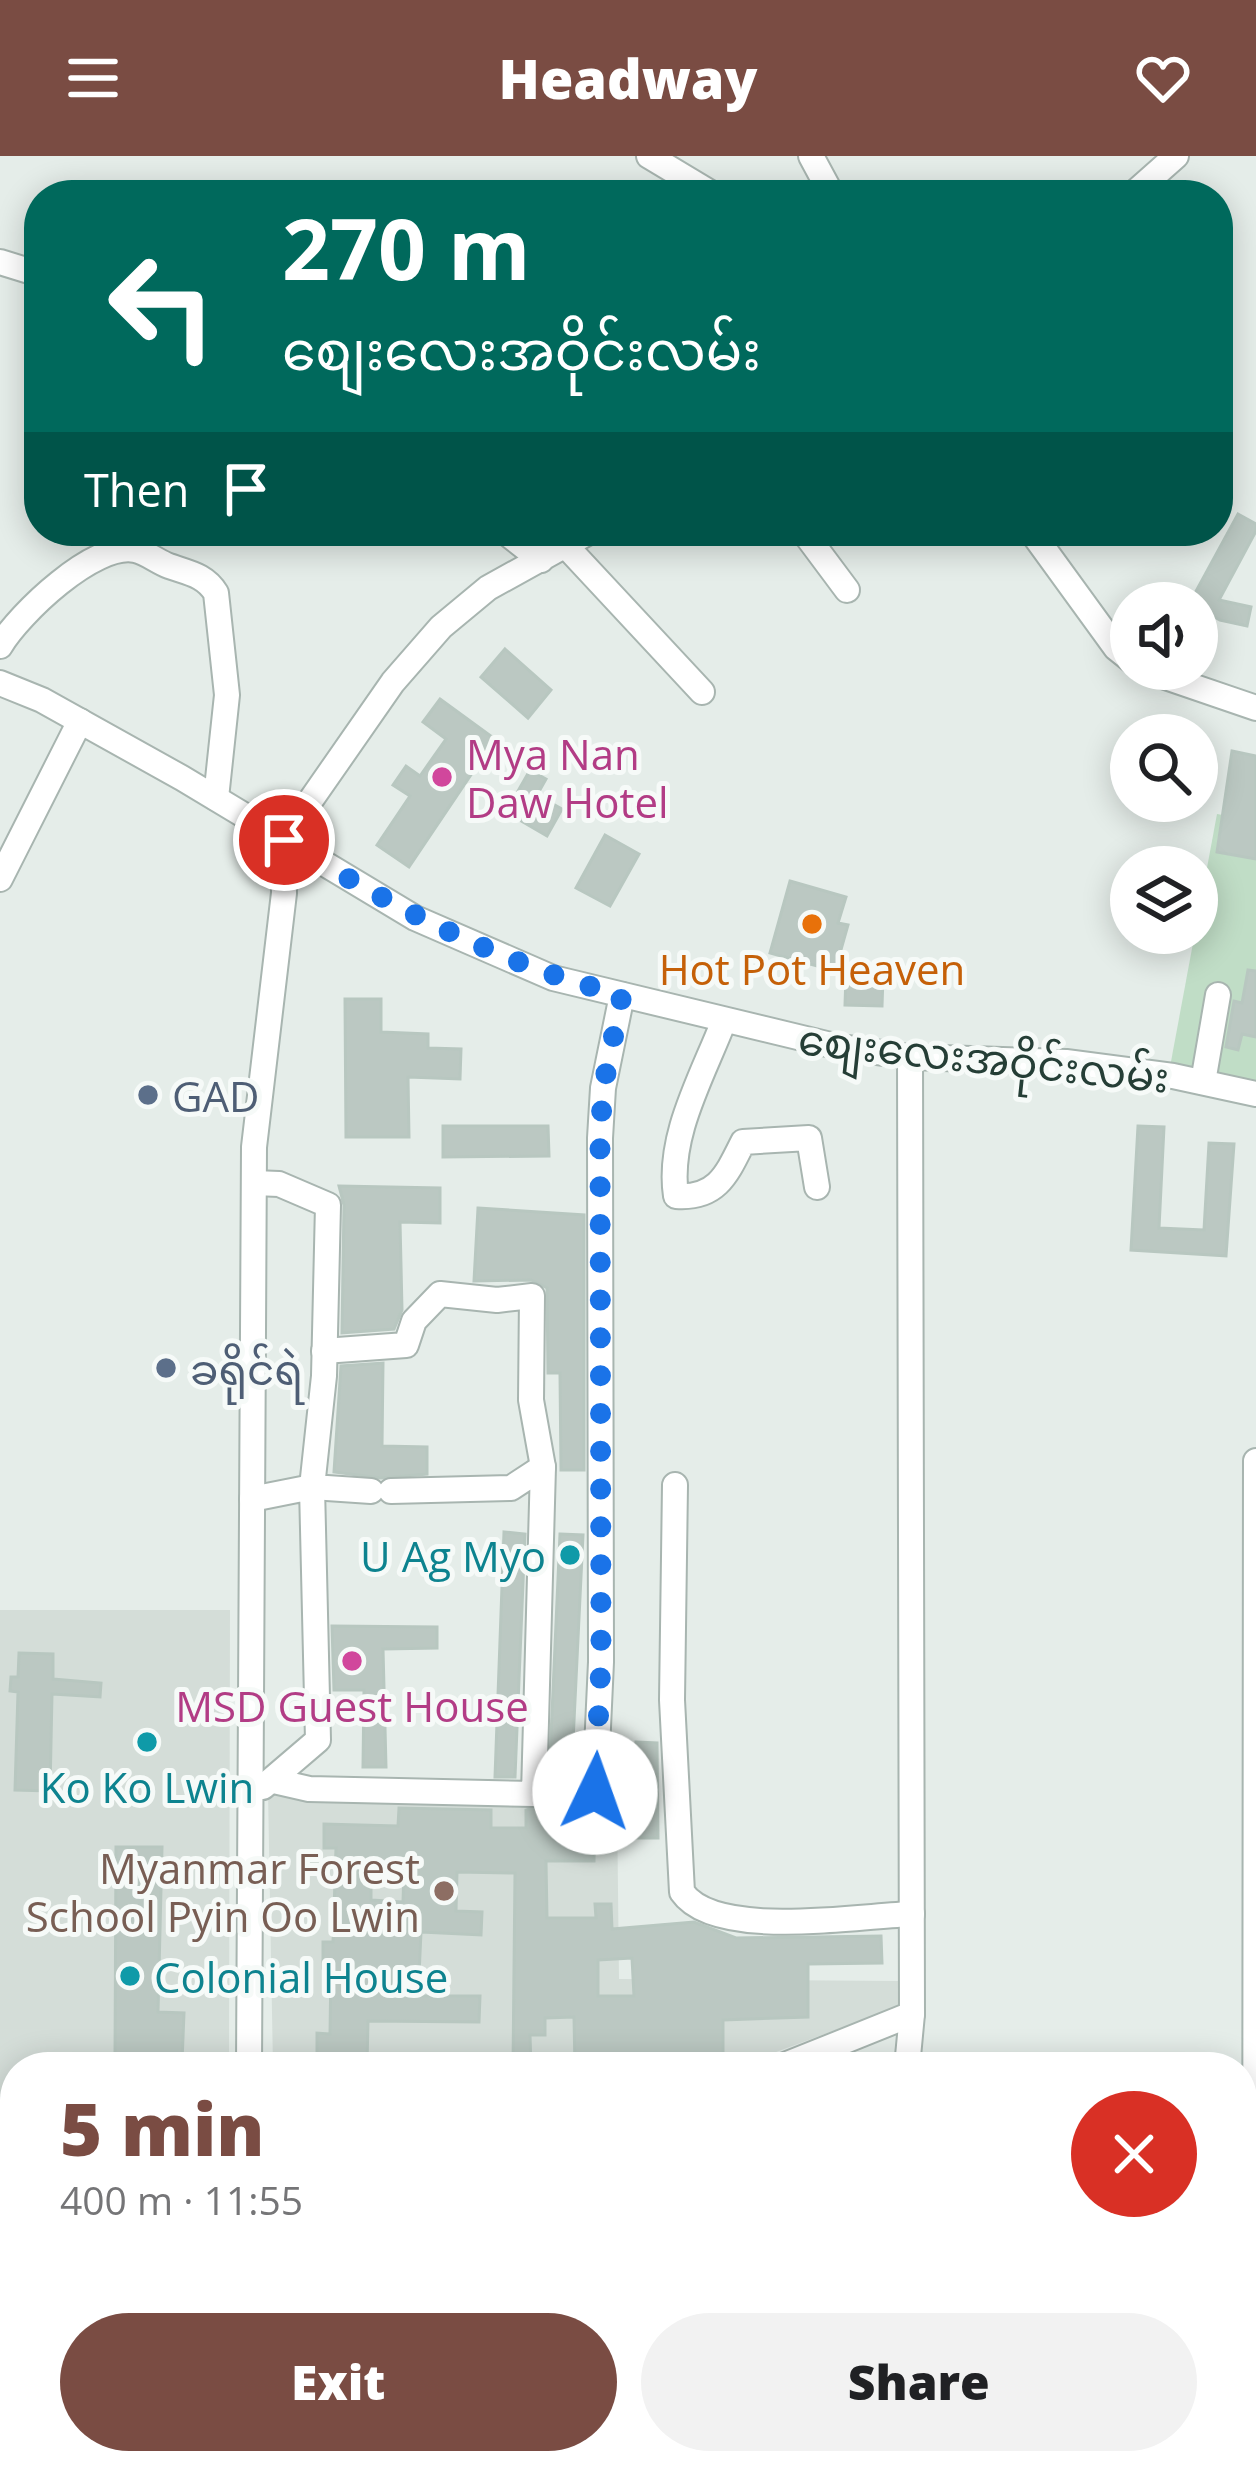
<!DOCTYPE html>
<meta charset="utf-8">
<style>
:root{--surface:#fff;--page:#f2f2f2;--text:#202124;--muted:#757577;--accent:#7a4c43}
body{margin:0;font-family:"Open Sans","Noto Sans Myanmar",sans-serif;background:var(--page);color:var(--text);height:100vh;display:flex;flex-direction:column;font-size:45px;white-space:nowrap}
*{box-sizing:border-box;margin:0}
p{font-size:39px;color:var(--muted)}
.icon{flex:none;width:66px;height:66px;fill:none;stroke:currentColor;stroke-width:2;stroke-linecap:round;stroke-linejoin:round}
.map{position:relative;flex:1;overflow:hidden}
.sheet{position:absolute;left:0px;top:1896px;width:1257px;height:423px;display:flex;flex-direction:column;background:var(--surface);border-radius:48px 48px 0 0;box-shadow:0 6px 30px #0003}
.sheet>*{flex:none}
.top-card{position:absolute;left:24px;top:24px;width:1209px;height:366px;border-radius:48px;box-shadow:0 6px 30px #0003;background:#00695c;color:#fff;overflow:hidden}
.tools{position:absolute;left:1110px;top:426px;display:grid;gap:24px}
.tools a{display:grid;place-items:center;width:108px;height:108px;border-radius:50%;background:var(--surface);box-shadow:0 6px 30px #0003;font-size:60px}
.pin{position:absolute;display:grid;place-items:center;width:102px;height:102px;color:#fff;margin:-51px;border:6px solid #fff;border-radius:50%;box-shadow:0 3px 12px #0007}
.me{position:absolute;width:132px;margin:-66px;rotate:3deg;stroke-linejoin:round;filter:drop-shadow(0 0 9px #0008)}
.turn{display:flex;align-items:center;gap:42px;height:252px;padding:0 60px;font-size:54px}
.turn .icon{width:156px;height:156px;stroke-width:2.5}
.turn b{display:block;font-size:84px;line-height:102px}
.then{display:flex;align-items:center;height:114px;padding:0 60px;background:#0003;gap:24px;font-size:45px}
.round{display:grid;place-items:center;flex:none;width:126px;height:126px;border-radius:63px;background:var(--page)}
.headline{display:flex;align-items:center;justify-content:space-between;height:204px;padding:0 60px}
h1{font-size:72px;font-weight:800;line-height:90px;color:var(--accent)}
.cta{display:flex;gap:24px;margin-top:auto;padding:24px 60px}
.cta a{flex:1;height:138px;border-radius:72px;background:var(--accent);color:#fff;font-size:48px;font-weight:800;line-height:138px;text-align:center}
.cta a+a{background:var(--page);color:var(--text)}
header{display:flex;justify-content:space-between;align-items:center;height:156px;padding:0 60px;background:var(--accent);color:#fff;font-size:54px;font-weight:800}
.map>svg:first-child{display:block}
.built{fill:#d4ddd8}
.green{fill:#c0ddc6}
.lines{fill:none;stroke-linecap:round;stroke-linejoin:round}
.stream{stroke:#92c8ce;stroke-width:6}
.building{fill:#bbc8c2;stroke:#b8c7c0;stroke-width:3;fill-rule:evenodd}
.minor-casing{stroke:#a8b5b0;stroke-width:28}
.minor{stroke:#fff;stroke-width:24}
.route{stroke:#1a73e8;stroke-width:21;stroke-dasharray:0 37.8}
.hotel-dot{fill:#d1479c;stroke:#f6faf8;stroke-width:4.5}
.food-dot{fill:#e8710a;stroke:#f6faf8;stroke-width:4.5}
.service-dot{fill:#5c6f8a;stroke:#f6faf8;stroke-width:4.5}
.culture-dot{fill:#0f9aa8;stroke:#f6faf8;stroke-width:4.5}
.education-dot{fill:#8d6e63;stroke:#f6faf8;stroke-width:4.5}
.labels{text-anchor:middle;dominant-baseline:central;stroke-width:10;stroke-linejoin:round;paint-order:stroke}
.hotel-label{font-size:42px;fill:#b23c85;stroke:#f6faf8;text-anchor:start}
.food-label{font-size:42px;fill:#c56008;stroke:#f6faf8}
.street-label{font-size:42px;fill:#253e36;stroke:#f6faf8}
.service-label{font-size:42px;fill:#4e5e75;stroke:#f6faf8;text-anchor:start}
.culture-label{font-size:42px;fill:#0d838f;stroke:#f6faf8;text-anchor:end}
.education-label{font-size:42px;fill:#785e54;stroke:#f6faf8;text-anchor:end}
</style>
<header><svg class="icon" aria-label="menu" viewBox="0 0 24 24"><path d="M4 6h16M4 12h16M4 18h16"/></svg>Headway<svg class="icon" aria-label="heart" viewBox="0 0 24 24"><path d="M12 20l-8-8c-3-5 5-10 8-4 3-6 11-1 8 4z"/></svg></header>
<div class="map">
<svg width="1256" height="2317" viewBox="0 0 1256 2317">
<rect width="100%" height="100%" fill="#e5ede9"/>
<g class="built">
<path d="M0,1454H230L229,1911H15V1940L0,1941Z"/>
<path d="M268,1635L617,1646L619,1823L899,1825L900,1850L736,1911H273Z"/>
</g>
<path class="green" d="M1217,658L1256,665V929L1170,911Z"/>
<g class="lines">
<g class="stream">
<path d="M1242,2256L1256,2244"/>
<path d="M1166,2317L1182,2304"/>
</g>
</g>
<g class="building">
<path d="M1238,358L1256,368V375L1219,444L1251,451L1247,470L1220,464L1173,438L1194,439Z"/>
<path d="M505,493L551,534L528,562L481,521Z"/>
<path d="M440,543L495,583L409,711L377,689L410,640L393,629L406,610L420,620L446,583L423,566Z"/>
<path d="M1232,595L1256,600V703L1217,696Z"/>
<path d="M530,614L546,623L537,639L562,653L547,680L506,656Z"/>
<path d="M605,679L639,698L610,750L576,732Z"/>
<path d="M790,725L846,741L838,767L848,769L835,815L770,797Z"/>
<path d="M1248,814L1256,815V881L1242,878L1238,894L1226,891L1234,845L1242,847Z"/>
<path d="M846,820L883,821L882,850L845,849Z"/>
<path d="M345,843H381V876L428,878V892L461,893L460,923L408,921L409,981H346Z"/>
<path d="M443,970H548L549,1000L443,1001Z"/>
<path d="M1138,970L1164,971L1159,1072L1204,1074L1209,987L1234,988L1226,1100L1131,1094Z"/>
<path d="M339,1030L440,1032V1067L400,1066L402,1154L394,1173L342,1177L344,1049Z"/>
<path d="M478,1052L584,1059V1314H561L560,1217H548L547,1132L531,1124L474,1125Z"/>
<path d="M383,1207L382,1290L427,1291V1318L381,1322L334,1316L341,1210Z"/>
<path d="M504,1376L525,1378L515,1621H495Z"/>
<path d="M560,1378L583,1379L570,1648L595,1652L594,1705H546L547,1762H596L595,1748H611L612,1773L694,1766L736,1782L881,1780L882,1807L808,1808V1861L723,1864V1908L575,1911L574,1861L545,1862V1879H530L531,1911H513L515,1717L457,1716L456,1755L482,1756L481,1779L421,1776L418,1840H480L479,1866L368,1865L367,1908L317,1907V1877L330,1878L331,1812H323V1786H333L336,1692H324V1668L398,1670L399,1652L491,1654V1672H526V1654L548,1647ZM404,1714L403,1746L371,1744V1715ZM632,1802L634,1840H598V1804Z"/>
<path d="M332,1470L437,1471V1492L383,1493L386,1611H363L364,1534H334Z"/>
<path d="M19,1497L53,1498V1523L101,1527L100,1541L52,1538L50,1635L15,1634L18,1536L10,1535L11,1521H18Z"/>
<path d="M636,1586L657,1587L658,1682H635L631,1670L630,1595H636Z"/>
<path d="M116,1691H162L158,1856L184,1857L182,1906L115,1903Z"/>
</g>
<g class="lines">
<defs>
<g id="minor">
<path d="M649,0L714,39"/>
<path d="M811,0L832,39"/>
<path d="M1132,39L1176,0"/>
<path d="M0,106L39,118"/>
<path d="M504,375L541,404"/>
<path d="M803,375L847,434"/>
<path d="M1031,375L1116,492L1131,504"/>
<path d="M566,390L702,536"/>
<path d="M0,490C19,458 94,386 135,394C146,396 158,406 169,410C189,417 205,419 216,437L227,539L216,642"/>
<path d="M1142,513L1256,552"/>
<path d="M0,527L42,544L182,622L415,762L553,822L835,890L910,901L1066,906L1173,920L1256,938"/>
<path d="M0,723L80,565"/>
<path d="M723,867C702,921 667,981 676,1040C717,1043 727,1018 743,986L809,982L817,1031"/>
<path d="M1203,926L1218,839"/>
<path d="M254,1027L279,1028L328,1049L324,1220L312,1331L371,1335"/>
<path d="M324,1195L406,1189L414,1165L440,1138L497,1144L532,1140L531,1244L543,1311"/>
<path d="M675,1329L672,1544L682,1736C715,1784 856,1760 912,1758"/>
<path d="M252,1343L312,1331L318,1584L263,1631"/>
<path d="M274,1625L309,1633L534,1638L543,1311L511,1332L391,1335"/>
<path d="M595,1636L601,1506L600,982L603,932L622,839"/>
<path d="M249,1911L254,991L284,737L283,684L393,526L441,471L488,432L591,375"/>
<path d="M780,1911L912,1858"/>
<path d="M907,1911L912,1858L910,901"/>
<path d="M0,2186L15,2182"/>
<path d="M1255,2224L1256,1305"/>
<path d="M296,2304V2317"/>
<path d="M338,2304L363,2317"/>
<path d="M0,2311L21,2304"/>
<path d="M493,2317L517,2311L590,2317"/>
<path d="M882,2317L883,2304"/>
<path d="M1133,2317L1150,2304"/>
</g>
</defs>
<use href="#minor" class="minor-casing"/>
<use href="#minor" class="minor"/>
</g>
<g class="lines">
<path class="route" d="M284,684C392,750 498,808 622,839L603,932L600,982L601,1506L595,1636"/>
</g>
<g class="hotel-dot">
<circle cx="442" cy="621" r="12"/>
<circle cx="352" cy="1505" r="12"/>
</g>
<circle class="food-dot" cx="812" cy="768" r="12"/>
<g class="service-dot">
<circle cx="148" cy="939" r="12"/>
<circle cx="166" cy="1212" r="12"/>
</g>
<g class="culture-dot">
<circle cx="570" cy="1399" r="12"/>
<circle cx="147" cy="1586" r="12"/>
<circle cx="130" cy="1820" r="12"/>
</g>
<circle class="education-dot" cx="444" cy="1735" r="12"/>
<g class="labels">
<g class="hotel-label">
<text x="466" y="597">Mya Nan<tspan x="466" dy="48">Daw Hotel</tspan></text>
<text x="352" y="1549" text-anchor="middle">MSD Guest House</text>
</g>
<g class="food-label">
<text x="812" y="812">Hot Pot Heaven</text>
</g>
<g class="street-label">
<text transform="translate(984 901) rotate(6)">စျေးလေးအဝိုင်းလမ်း</text>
</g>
<g class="service-label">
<text x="172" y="939">GAD</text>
<text x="190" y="1212">ခရိုင်ရဲ</text>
</g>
<g class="culture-label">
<text x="546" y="1399">U Ag Myo</text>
<text x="147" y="1630" text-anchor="middle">Ko Ko Lwin</text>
<text x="154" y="1820" text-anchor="start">Colonial House</text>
</g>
<g class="education-label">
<text x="420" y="1711">Myanmar Forest<tspan x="420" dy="48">School Pyin Oo Lwin</tspan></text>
</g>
</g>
</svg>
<div class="tools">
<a><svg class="icon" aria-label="sound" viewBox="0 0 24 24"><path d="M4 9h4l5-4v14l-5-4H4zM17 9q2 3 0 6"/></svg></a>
<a><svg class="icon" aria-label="search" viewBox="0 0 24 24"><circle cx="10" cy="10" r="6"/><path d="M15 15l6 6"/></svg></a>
<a><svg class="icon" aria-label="layers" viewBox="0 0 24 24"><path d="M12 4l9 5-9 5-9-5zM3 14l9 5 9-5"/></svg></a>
</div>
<div class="pin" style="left:284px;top:684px;background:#d93025"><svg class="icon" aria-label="arrive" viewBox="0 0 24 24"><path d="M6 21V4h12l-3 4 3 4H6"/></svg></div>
<svg class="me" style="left:595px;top:1636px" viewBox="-20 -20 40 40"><circle r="19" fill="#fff"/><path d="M0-13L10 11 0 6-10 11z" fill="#1a73e8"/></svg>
<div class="top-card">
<div class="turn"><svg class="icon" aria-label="left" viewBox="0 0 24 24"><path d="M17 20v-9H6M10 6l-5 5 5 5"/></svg><div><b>270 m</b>စျေးလေးအဝိုင်းလမ်း</div></div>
<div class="then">Then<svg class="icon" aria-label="arrive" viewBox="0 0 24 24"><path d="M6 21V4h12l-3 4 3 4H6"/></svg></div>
</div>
<section class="sheet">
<div class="headline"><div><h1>5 min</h1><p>400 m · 11:55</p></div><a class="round" style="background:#d93025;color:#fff"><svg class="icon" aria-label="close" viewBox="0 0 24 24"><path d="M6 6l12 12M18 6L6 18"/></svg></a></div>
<div class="cta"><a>Exit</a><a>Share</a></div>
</section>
</div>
